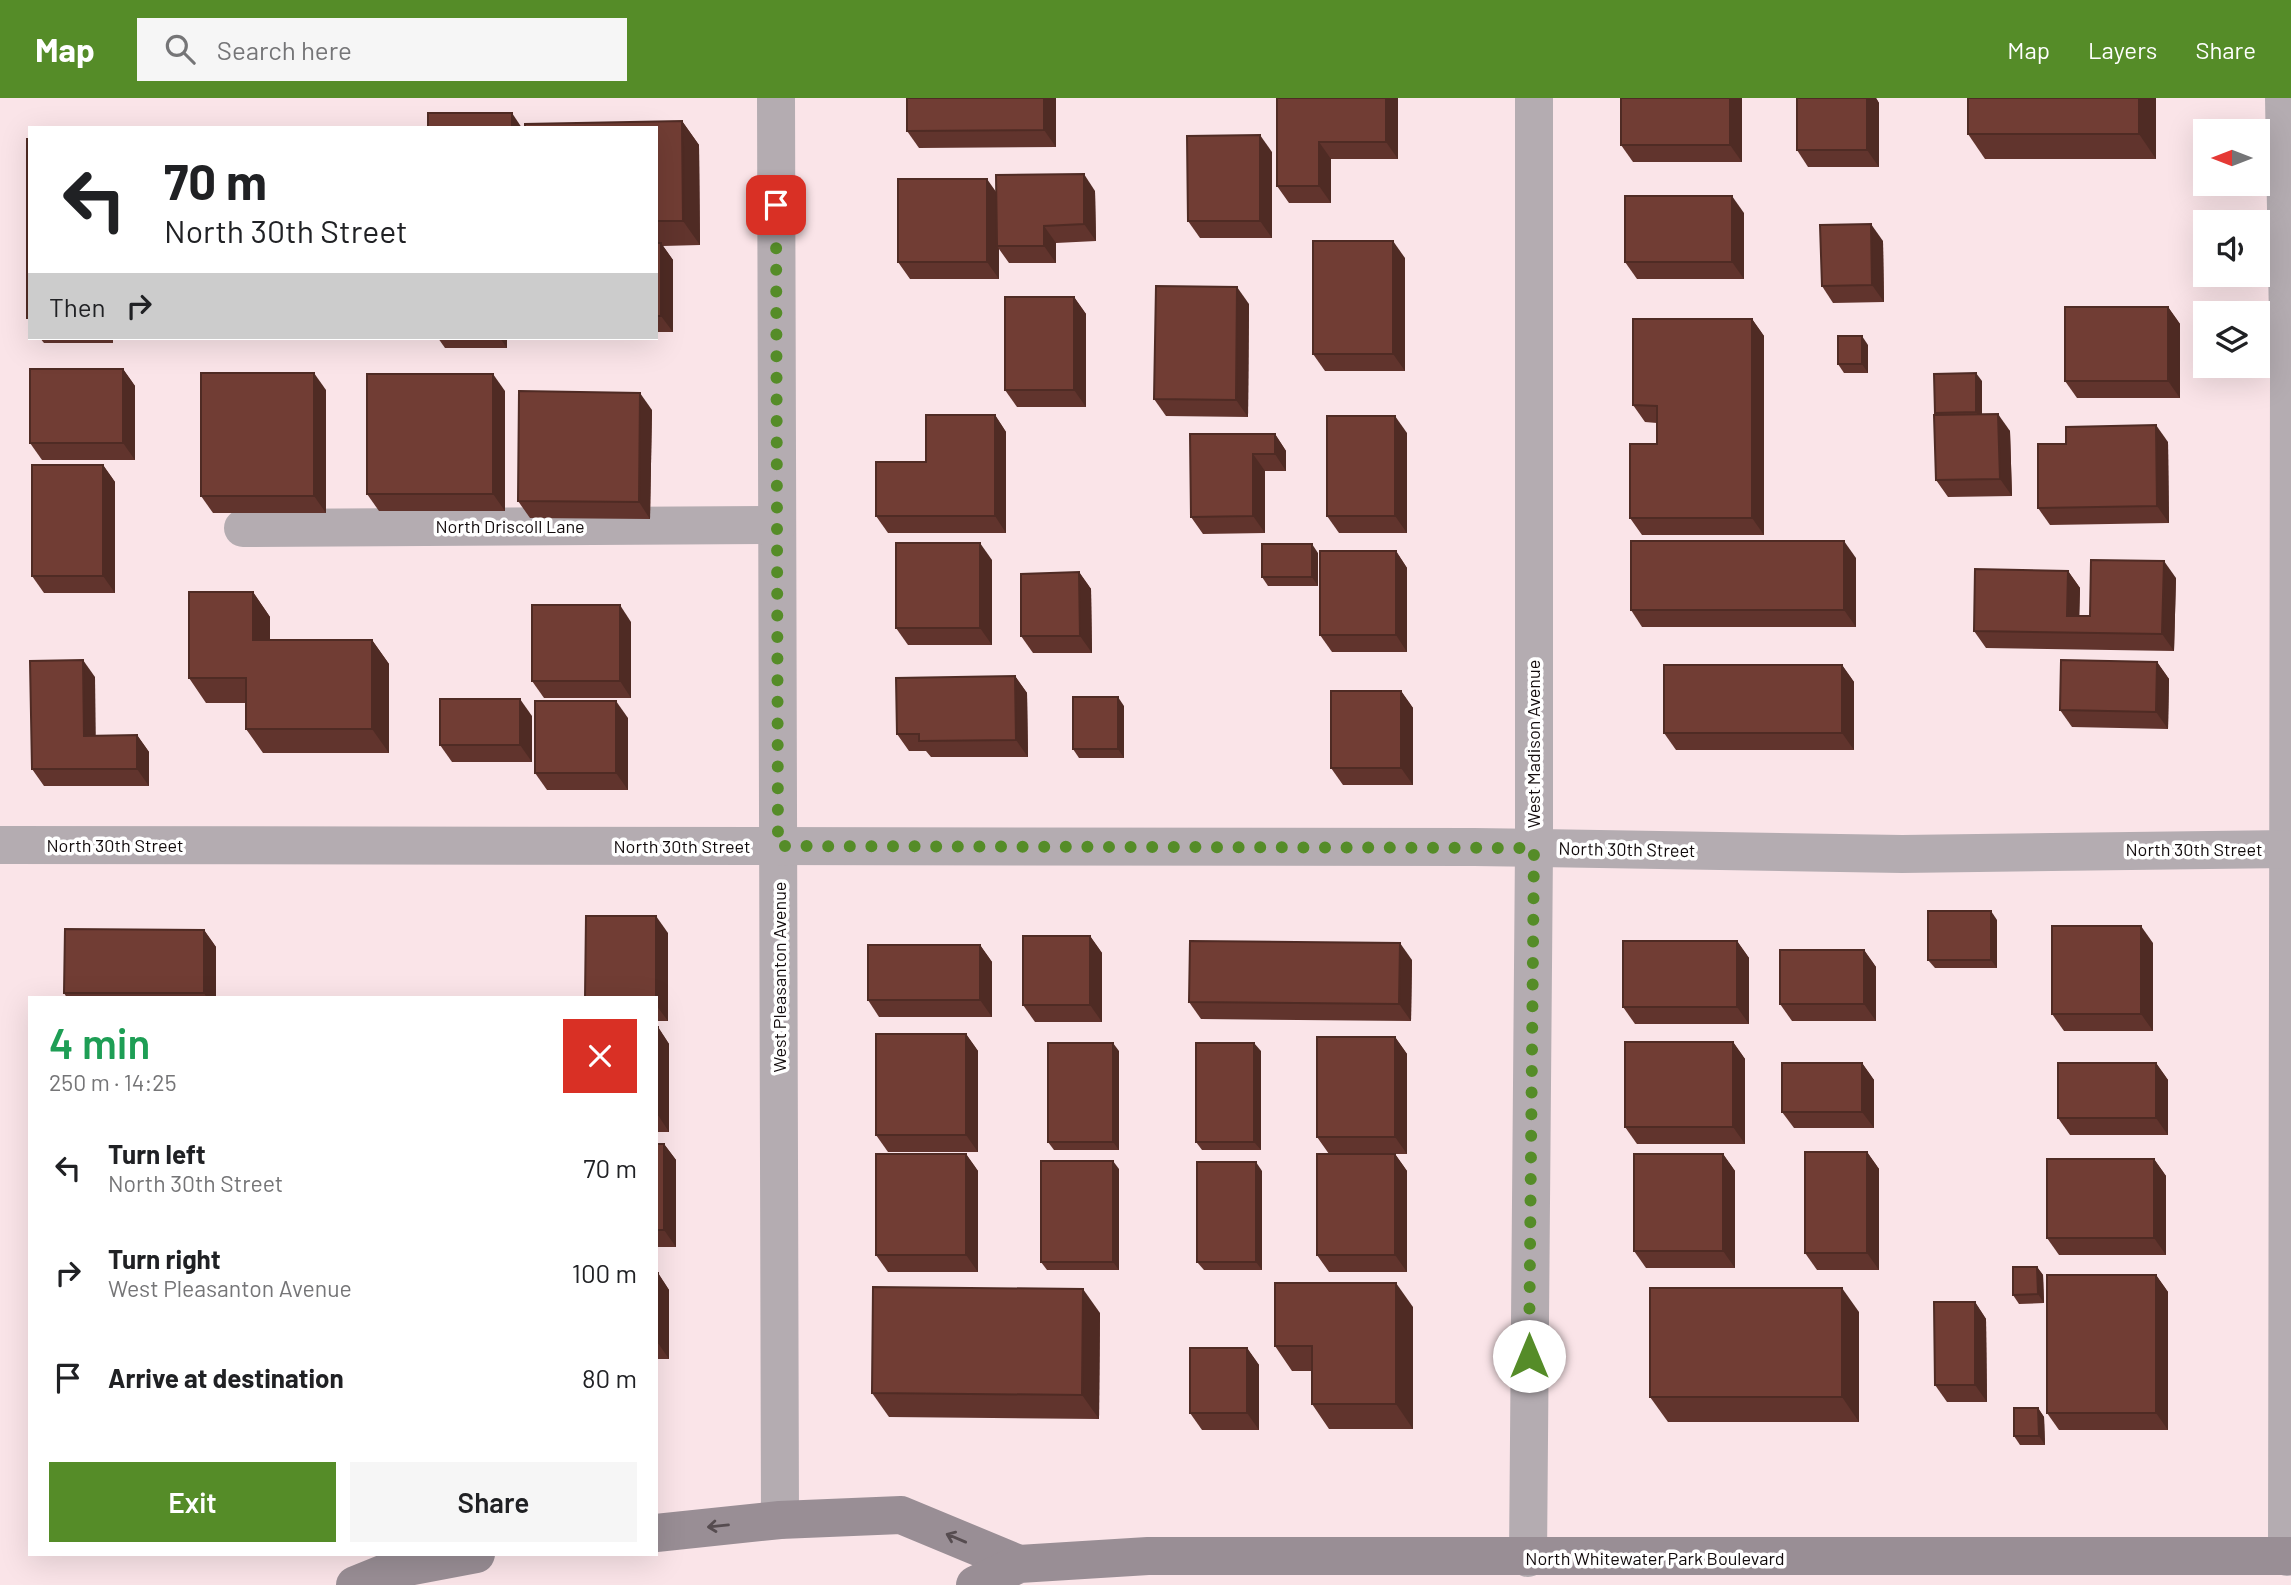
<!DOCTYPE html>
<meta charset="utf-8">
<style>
:root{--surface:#fff;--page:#f6f6f6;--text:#202124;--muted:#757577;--accent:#558c28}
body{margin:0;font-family:Barlow,sans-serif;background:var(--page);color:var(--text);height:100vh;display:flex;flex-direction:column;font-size:26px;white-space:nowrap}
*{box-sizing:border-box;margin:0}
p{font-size:23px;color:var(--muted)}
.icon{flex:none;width:38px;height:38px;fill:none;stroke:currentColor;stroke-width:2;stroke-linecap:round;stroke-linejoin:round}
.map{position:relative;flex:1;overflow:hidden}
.drawer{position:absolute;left:28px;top:898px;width:630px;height:560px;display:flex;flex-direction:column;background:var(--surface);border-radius:0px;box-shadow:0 7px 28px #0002}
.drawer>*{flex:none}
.guide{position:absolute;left:28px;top:28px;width:630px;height:214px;border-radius:0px;box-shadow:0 7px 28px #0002;background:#fff;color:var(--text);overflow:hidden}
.needle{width:46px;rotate:270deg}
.buttons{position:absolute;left:2193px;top:21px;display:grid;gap:14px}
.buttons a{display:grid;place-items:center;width:77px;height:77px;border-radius:0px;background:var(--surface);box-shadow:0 7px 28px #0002;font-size:35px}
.pin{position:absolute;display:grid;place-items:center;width:60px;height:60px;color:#fff;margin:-30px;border-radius:14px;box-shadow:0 4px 10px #0006}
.me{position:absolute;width:77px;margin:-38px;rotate:0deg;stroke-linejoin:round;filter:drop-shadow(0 0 5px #0008)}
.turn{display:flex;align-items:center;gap:24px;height:147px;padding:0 21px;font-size:32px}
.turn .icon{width:91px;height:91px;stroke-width:2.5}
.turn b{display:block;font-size:49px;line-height:60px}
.then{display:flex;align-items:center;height:66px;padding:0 21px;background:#0003;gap:14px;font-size:26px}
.round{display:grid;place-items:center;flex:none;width:74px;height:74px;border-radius:0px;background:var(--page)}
.headline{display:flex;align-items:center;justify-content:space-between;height:119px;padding:0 21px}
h1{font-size:42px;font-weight:600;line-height:52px;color:#1e9e55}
.button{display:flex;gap:14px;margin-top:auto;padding:14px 21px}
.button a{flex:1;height:80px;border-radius:0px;background:var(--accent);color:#fff;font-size:28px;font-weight:600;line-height:80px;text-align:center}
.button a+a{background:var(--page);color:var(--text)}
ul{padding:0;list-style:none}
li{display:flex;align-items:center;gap:21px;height:105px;padding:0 21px}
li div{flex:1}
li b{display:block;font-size:26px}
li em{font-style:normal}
header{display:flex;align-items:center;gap:42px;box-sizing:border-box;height:98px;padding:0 35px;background:var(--accent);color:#fff}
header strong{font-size:33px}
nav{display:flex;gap:38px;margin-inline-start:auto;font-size:24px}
.search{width:490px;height:63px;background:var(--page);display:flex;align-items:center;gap:18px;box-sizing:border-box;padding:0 24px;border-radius:0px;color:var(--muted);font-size:26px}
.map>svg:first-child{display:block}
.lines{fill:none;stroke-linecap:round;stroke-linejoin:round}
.street{stroke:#b4acb1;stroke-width:38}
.secondary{stroke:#998e95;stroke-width:38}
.wall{fill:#61342d}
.shaded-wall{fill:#4f2b24}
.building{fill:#713d34;stroke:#4f2b24;stroke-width:2}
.oneway{stroke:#564c50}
.route{stroke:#558c28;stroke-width:12;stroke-dasharray:0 21.6}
.labels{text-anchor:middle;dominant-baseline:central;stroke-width:7;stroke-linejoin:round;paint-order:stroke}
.street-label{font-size:18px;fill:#120b0c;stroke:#fff}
</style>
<header>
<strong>Map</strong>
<div class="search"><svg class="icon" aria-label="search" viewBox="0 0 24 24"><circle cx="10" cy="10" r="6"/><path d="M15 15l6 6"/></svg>Search here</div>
<nav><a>Map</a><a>Layers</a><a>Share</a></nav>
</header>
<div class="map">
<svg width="2291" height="1487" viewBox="0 0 2291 1487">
<rect width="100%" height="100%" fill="#fae4e8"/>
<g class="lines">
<g class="street">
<path d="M776,0L780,1422"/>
<path d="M2284,0L2289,277L2287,1459"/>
<path d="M243,430L777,427"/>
<path d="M0,747L1474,749L1902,756L2288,751"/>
<path d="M1528,1460L1534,750V0"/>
</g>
<g class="secondary">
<path d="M656,1435L780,1422L901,1417L1019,1466"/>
<path d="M355,1487L392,1472L476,1456"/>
<path d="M975,1487L1019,1466L1148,1458H2291"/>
</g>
</g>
<g class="wall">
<path d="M1056,0V49L919,50L907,33Z"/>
<path d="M1277,0H1398V61H1331V105H1289L1277,88Z"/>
<path d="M1742,0V64H1633L1621,47Z"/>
<path d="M1797,0H1876L1879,5V69H1808L1797,52Z"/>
<path d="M2156,0V61H1985L1968,36Z"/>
<path d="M682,23L699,47L700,147L663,148L673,162V234H656V30Z"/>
<path d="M1272,54V140H1200L1188,123Z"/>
<path d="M1095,93L1096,143L1056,145V165H1009L999,151V181H910L898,164L997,95Z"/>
<path d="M1744,115V181H1637L1625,164Z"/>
<path d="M1883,143L1884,204L1833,205L1822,188Z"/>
<path d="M1405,160V273H1325L1313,256Z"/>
<path d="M1074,199L1086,216V309H1017L1005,292Z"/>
<path d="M1249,206L1248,319L1166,318L1154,301Z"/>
<path d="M2168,209L2180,226V300H2077L2065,283Z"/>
<path d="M1752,221L1764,238V437H1642L1630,420L1657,346V325L1645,324L1633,307Z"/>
<path d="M40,240H113V245H44Z"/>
<path d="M438,240H507V250H445Z"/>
<path d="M1868,247V275H1844L1838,266Z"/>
<path d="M123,271L135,288V362H42L30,345Z"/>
<path d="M1982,283V316L2010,333L2012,398L1948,399L1936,382V317L1935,315Z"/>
<path d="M326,292V415H213L201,398Z"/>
<path d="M505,293V413H379L367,396Z"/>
<path d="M652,312L650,421L530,420L518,403Z"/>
<path d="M995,317L1006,334V435H888L876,418L926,364Z"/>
<path d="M1407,335V435H1339L1327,418Z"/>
<path d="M1190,336H1275L1286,353V373H1265V435L1203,436L1191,419Z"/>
<path d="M2168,344L2169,425L2050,427L2038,410L2066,346Z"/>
<path d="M103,367L115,384V495H44L32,478Z"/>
<path d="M1396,453L1407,470V554H1332L1320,537Z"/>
<path d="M1318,455V488H1268L1262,479Z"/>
<path d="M1856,460V529H1642L1631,512Z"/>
<path d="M992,462V547H908L896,530Z"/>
<path d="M2068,473L2080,490L2079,518H2090L2176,480L2174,553L1986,550L1974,533Z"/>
<path d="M1079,474L1091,491L1092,555H1033L1021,538Z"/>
<path d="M253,494L270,519V542H372L389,566V655H263L246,631V605H206L189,580Z"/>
<path d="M631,524V600H544L532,583Z"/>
<path d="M2157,564L2169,581L2168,631L2072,629L2060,612Z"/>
<path d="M1842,567L1854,584V652H1676L1664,635Z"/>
<path d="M1015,578L1027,595L1028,659H931L926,653H909L897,636Z"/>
<path d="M95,579V638L137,637L149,654V688H44L32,671Z"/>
<path d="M1401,593L1413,610V687H1343L1331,670Z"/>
<path d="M1124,608V660H1079L1073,651Z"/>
<path d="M532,618V664H452L440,647Z"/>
<path d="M628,620V692H547L535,675Z"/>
<path d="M1997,822V870H1935L1928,862Z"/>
<path d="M204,832L216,849V900H67L64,895Z"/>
<path d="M668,835V923H656V900Z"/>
<path d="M1090,838L1102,855V924H1035L1023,907Z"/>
<path d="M1737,843L1749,860V926H1635L1623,909Z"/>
<path d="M2153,845V933H2064L2052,916Z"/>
<path d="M980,847L992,864V919H879L868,902Z"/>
<path d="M1864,852L1876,869V923H1792L1780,906Z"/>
<path d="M1412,862L1411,923L1201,921L1189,904Z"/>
<path d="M656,929H658L669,946V1034H656Z"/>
<path d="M966,936L978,953V1054H888L876,1037Z"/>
<path d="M1395,939L1407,956V1056H1395L1407,1073V1174H1329L1317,1157L1329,1056L1317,1039Z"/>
<path d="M1733,944L1745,961V1046H1637L1625,1029Z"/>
<path d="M1119,953V1052H1054L1048,1044Z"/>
<path d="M1261,953V1052H1202L1196,1044Z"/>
<path d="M1862,965L1874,982V1030H1794L1782,1014Z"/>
<path d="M2156,965L2168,982V1037H2070L2058,1020Z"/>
<path d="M656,1046H664L676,1062V1149H656Z"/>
<path d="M1867,1054L1879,1071V1172H1817L1805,1155Z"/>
<path d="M966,1056L978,1073V1174H888L876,1157Z"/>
<path d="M1723,1056L1735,1073V1170H1646L1634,1153Z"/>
<path d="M2154,1061L2166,1078V1157H2059L2047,1140Z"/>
<path d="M1119,1071V1172H1047L1041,1164Z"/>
<path d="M1262,1073V1172H1204L1197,1164Z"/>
<path d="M2037,1169L2043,1177L2044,1205L2019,1206L2013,1197Z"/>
<path d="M656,1175H658L669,1192V1261H656Z"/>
<path d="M2156,1177L2168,1194V1332H2059L2047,1315Z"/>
<path d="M1975,1204L1986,1221L1987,1304H1947L1935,1287Z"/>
<path d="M1413,1209V1331H1329L1312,1306V1273H1292L1275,1248Z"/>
<path d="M1859,1214V1324H1668L1650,1299Z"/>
<path d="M1100,1215L1099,1321L889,1319L872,1295Z"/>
<path d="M1247,1250L1259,1267V1332H1202L1190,1315Z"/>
<path d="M2038,1310L2044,1319L2045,1347H2020L2014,1338Z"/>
</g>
<g class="shaded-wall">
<path d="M1044,0H1056V49L1044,32Z"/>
<path d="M1386,0H1398V61L1386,44Z"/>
<path d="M1730,0H1742V64L1730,47Z"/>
<path d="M1867,0H1876L1879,5V69L1867,52Z"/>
<path d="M2139,0H2156V61L2139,36Z"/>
<path d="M512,15L522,30H512Z"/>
<path d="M682,23L699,47L700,147L683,123Z"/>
<path d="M1260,37L1272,54V140L1260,123Z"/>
<path d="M1319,44L1331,61V105L1319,88Z"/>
<path d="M1084,76L1095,93L1096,143L1084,126Z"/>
<path d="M987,81L999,98L997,148L999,151V181L987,164Z"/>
<path d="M1732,98L1744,115V181L1732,164Z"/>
<path d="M1871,126L1883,143L1884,204L1872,187Z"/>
<path d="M1044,128L1056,145V165L1044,148Z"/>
<path d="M1393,143L1405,160V273L1393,256Z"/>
<path d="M661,145L673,162V234L661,218Z"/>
<path d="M1237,189L1249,206L1248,319L1236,302Z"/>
<path d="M1074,199L1086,216V309L1074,292Z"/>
<path d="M2168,209L2180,226V300L2168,283Z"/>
<path d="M1752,221L1764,238V437L1752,420Z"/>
<path d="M1862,238L1868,247V275L1862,266Z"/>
<path d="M500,240H507V250Z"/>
<path d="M123,271L135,288V362L123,345Z"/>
<path d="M314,275L326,292V415L314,398Z"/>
<path d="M1976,275L1982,283V323L1976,314Z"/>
<path d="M493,276L505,293V413L493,396Z"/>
<path d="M640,295L652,312L650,421L639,404Z"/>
<path d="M1998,316L2010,333L2012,398L2000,381Z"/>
<path d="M995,317L1006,334V435L995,418Z"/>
<path d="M1395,318L1407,335V435L1395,418Z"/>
<path d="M2156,327L2168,344L2169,425L2157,408Z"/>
<path d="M1275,336L1286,353V373L1275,356Z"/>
<path d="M1253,356L1265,373V435L1253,418Z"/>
<path d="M103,367L115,384V495L103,478Z"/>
<path d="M1844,443L1856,460V529L1844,512Z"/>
<path d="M980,445L992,462V547L980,530Z"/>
<path d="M1312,446L1318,455V488L1312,479Z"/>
<path d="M1396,453L1407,470V554L1396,537Z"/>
<path d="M2164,463L2176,480L2174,553L2162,536Z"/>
<path d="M2068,473L2080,490L2079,535L2067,518Z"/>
<path d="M1079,474L1091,491L1092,555L1080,538Z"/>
<path d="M253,494L270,519V566L253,542Z"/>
<path d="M620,507L631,524V600L620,583Z"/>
<path d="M372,542L389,566V655L372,631Z"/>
<path d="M83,562L95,579L96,655L84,638Z"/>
<path d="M2157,564L2169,581L2168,631L2156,614Z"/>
<path d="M1842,567L1854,584V652L1842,635Z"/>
<path d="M1015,578L1027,595L1028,659L1016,642Z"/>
<path d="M1401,593L1413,610V687L1401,670Z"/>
<path d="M1118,599L1124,608V660L1118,651Z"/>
<path d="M520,601L532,618V664L520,647Z"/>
<path d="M616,603L628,620V692L616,675Z"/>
<path d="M137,637L149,654V688L137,671Z"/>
<path d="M1991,813L1997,822V870L1991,862Z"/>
<path d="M656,818L668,835V923L656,907Z"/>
<path d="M2141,828L2153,845V933L2141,916Z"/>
<path d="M204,832L216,849V900H207L204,895Z"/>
<path d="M1090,838L1102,855V924L1090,907Z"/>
<path d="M1737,843L1749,860V926L1737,909Z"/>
<path d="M1400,845L1412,862L1411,923L1399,906Z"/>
<path d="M980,847L992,864V919L980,902Z"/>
<path d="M1864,852L1876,869V923L1864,906Z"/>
<path d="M658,929L669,946V1034L658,1017Z"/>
<path d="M966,936L978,953V1054L966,1037Z"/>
<path d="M1395,939L1407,956V1056L1395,1039Z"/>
<path d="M1733,944L1745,961V1046L1733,1029Z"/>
<path d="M1113,945L1119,953V1052L1113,1044Z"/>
<path d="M1254,945L1261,953V1052L1254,1044Z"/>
<path d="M1862,965L1874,982V1030L1862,1014Z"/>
<path d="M2156,965L2168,982V1037L2156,1020Z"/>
<path d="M664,1046L676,1062V1149L664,1132Z"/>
<path d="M1867,1054L1879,1071V1172L1867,1155Z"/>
<path d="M966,1056L978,1073V1174L966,1157Z"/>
<path d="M1395,1056L1407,1073V1174L1395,1157Z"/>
<path d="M1723,1056L1735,1073V1170L1723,1153Z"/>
<path d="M2154,1061L2166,1078V1157L2154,1140Z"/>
<path d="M1113,1063L1119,1071V1172L1113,1164Z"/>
<path d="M1256,1064L1262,1073V1172L1256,1164Z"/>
<path d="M2037,1169L2043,1177L2044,1205L2038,1196Z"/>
<path d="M658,1175L669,1192V1261L658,1245Z"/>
<path d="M2156,1177L2168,1194V1332L2156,1315Z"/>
<path d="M1396,1185L1413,1209V1331L1396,1306Z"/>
<path d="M1842,1190L1859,1214V1324L1842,1299Z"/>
<path d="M1083,1191L1100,1215L1099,1321L1082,1297Z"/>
<path d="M1975,1204L1986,1221L1987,1304L1975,1287Z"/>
<path d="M1247,1250L1259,1267V1332L1247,1315Z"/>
<path d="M2038,1310L2044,1319L2045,1347L2039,1338Z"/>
</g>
<g class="building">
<path d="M907,0H1044V32L907,33Z"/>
<path d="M1277,0H1386V44H1319V88H1277Z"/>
<rect x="1621" y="0" width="109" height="47"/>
<rect x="1797" y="0" width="70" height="52"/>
<rect x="1968" y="0" width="171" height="36"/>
<rect x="428" y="15" width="84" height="15"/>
<path d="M682,23L683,123H656V30H525V26Z"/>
<path d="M1260,37V123H1188L1187,38Z"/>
<rect x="27" y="41" width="3" height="179"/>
<path d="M1084,76V126L1044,128V148H997L996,77Z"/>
<rect x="898" y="81" width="89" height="83"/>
<rect x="1625" y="98" width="107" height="66"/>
<path d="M1871,126L1872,187L1822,188L1820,127Z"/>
<rect x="1313" y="143" width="80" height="113"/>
<rect x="656" y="145" width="5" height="73"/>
<path d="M1156,188L1237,189L1236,302L1154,301Z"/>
<rect x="1005" y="199" width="69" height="93"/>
<rect x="2065" y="209" width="103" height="74"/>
<path d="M1633,221H1752V420H1630V346H1657V308L1633,307Z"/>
<rect x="1838" y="238" width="24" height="28"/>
<rect x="30" y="271" width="93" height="74"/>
<rect x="201" y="275" width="113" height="123"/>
<path d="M1976,275V314L1935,315L1934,276Z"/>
<rect x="367" y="276" width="126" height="120"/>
<path d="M519,293L640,295L639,404L518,403Z"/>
<path d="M1998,316L2000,381L1936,382L1934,317Z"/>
<path d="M926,317H995V418H876V364H926Z"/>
<rect x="1327" y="318" width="68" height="100"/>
<path d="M2156,327L2157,408L2038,410V346H2066V329Z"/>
<path d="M1190,336H1275V356H1253V418L1191,419Z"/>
<rect x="32" y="367" width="71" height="111"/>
<rect x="1631" y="443" width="213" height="69"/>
<rect x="896" y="445" width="84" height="85"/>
<rect x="1262" y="446" width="50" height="33"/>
<rect x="1320" y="453" width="76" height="84"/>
<path d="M2091,462L2164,463L2162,536L1974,533L1975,471L2068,473L2067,518H2090Z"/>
<path d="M1079,474L1080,538H1021V476Z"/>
<path d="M189,494H253V542H372V631H246V580H189Z"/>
<rect x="532" y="507" width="88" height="76"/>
<path d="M83,562L84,638L137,637V671H32L30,563Z"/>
<path d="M2061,562L2157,564L2156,614L2060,612Z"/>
<rect x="1664" y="567" width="178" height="68"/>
<path d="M1015,578L1016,642L919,643V636H897L896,580Z"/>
<rect x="1331" y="593" width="70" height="77"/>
<rect x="1073" y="599" width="45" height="52"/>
<rect x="440" y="601" width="80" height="46"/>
<rect x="535" y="603" width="81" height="72"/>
<rect x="1928" y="813" width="63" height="49"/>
<path d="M586,818H656V900H585Z"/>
<rect x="2052" y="828" width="89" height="88"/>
<path d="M65,831L204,832V895H64Z"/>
<rect x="1023" y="838" width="67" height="69"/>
<path d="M1190,843L1400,845L1399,906L1189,904Z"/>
<rect x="1623" y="843" width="114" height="66"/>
<rect x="868" y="847" width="112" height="55"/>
<rect x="1780" y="852" width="84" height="54"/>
<rect x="656" y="929" width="2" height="88"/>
<rect x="876" y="936" width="90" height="101"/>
<rect x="1317" y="939" width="78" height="100"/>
<rect x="1625" y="944" width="108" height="85"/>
<rect x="1048" y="945" width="65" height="99"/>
<rect x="1196" y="945" width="58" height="99"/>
<rect x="1782" y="965" width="80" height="49"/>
<rect x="2058" y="965" width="98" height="55"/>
<rect x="656" y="1046" width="8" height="86"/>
<rect x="1805" y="1054" width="62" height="101"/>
<rect x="876" y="1056" width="90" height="101"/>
<rect x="1317" y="1056" width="78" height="101"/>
<rect x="1634" y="1056" width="89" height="97"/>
<rect x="2047" y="1061" width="107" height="79"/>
<rect x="1041" y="1063" width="72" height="101"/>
<rect x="1197" y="1064" width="59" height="100"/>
<path d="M2013,1169H2037L2038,1196L2013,1197Z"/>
<rect x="656" y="1175" width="2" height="70"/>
<rect x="2047" y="1177" width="109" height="138"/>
<path d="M1275,1185H1396V1306H1312V1248H1275Z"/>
<path d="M873,1189L1083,1191L1082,1297L872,1295Z"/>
<rect x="1650" y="1190" width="192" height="109"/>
<path d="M1934,1204H1975V1287H1935Z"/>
<rect x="1190" y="1250" width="57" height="65"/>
<path d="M2014,1310H2038L2039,1338H2014Z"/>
</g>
<defs><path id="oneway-shaft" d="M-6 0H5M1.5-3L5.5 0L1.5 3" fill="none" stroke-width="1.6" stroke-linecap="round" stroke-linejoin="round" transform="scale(1.75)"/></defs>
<g class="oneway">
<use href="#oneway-shaft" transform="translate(718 1428) rotate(174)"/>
<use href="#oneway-shaft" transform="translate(956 1440) rotate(-157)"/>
</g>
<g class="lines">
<path class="route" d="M776,107L778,748L1534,750L1529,1258"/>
</g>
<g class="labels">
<g class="street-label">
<text x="510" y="428">North Driscoll Lane</text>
<text transform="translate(1533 646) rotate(-90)">West Madison Avenue</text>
<text x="115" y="747">North 30th Street</text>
<text x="682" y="748">North 30th Street</text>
<text transform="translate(1627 751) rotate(1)">North 30th Street</text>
<text x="2194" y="751">North 30th Street</text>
<text transform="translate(779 879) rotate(-90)">West Pleasanton Avenue</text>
<text x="1655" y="1460">North Whitewater Park Boulevard</text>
</g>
</g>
</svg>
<div class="buttons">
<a><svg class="needle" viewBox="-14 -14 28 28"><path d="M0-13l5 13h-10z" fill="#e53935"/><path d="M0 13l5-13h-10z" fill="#757577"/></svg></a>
<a><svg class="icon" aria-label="sound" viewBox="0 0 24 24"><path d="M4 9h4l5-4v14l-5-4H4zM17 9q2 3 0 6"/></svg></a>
<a><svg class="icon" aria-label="layers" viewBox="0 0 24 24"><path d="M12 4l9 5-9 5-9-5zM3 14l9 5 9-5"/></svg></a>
</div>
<div class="pin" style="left:776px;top:107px;background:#d93025"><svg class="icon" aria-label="arrive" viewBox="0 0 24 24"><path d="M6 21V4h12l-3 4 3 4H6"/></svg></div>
<svg class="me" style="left:1529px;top:1258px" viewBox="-20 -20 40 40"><circle r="19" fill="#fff"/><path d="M0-13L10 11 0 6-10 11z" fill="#558c28"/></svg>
<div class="guide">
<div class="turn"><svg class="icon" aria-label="left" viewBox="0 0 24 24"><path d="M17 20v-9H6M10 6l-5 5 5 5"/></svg><div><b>70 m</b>North 30th Street</div></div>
<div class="then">Then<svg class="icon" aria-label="right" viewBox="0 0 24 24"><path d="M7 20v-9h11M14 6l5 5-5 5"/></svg></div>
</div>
<section class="drawer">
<div class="headline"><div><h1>4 min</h1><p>250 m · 14:25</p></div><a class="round" style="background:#d93025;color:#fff"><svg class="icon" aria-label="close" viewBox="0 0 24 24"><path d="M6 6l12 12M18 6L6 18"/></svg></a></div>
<ul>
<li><svg class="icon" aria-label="left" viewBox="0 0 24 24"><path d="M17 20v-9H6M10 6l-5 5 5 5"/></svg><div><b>Turn left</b><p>North 30th Street</p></div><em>70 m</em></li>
<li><svg class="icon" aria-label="right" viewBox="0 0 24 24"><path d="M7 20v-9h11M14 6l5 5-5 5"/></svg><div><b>Turn right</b><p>West Pleasanton Avenue</p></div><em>100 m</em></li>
<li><svg class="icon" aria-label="arrive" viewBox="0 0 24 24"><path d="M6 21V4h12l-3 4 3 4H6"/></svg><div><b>Arrive at destination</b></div><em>80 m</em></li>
</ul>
<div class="button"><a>Exit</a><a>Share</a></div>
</section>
</div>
